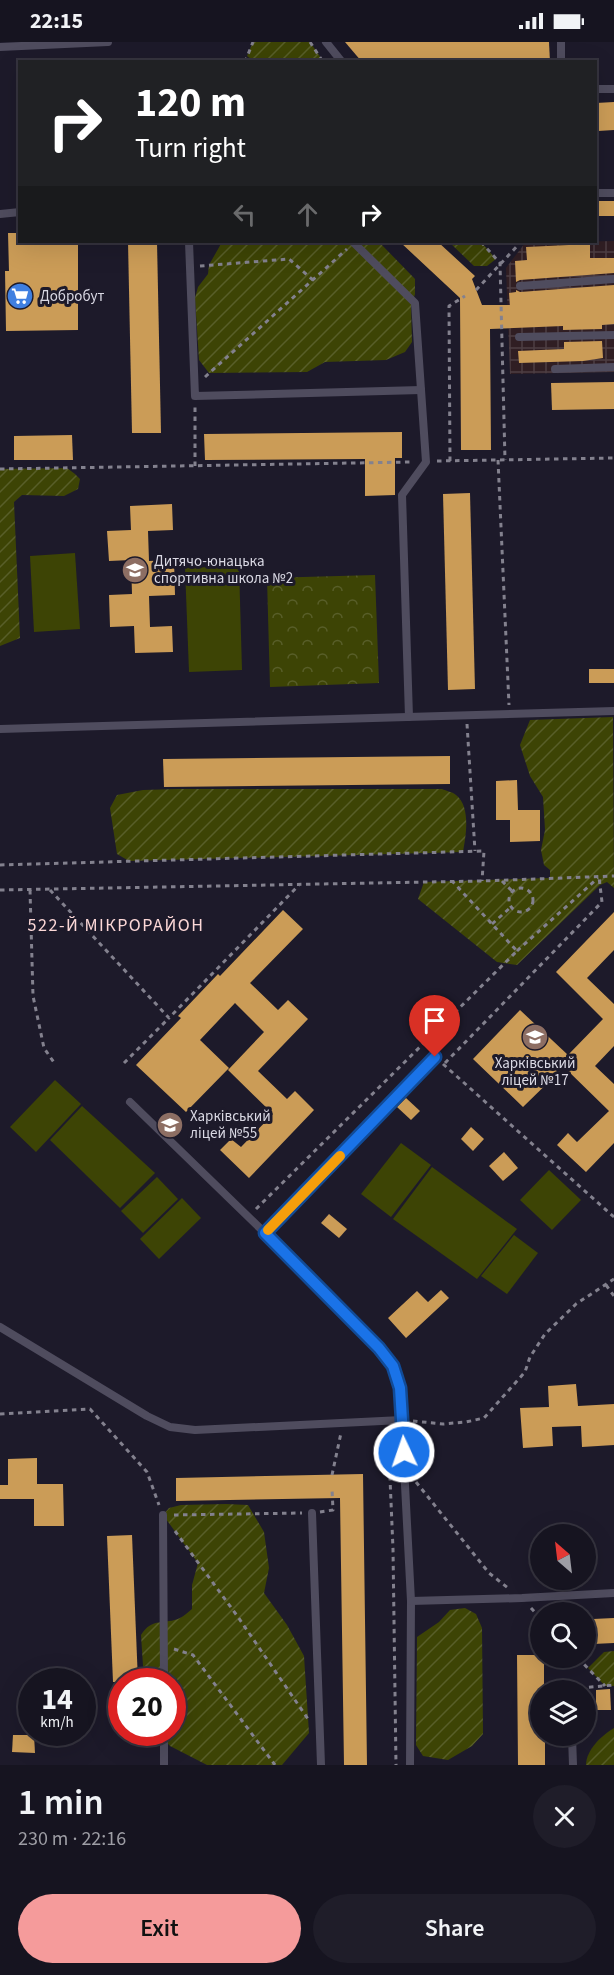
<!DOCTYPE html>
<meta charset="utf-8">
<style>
:root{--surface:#161420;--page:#1f1d29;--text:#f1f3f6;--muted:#9e9ea5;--line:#35333e;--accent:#f59b9b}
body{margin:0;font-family:"Source Sans 3",sans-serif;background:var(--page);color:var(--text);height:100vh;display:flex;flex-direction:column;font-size:22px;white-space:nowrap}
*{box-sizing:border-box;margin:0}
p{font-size:20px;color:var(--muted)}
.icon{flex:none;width:33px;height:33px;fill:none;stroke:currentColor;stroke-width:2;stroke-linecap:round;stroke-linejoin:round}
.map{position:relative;height:1723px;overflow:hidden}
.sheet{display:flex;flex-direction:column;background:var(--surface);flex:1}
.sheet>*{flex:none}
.top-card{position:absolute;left:18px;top:18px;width:579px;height:183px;border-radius:0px;box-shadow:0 6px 24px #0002,0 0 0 2px var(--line);background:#202124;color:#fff;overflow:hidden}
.needle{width:39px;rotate:332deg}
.tools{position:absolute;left:530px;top:1482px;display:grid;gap:12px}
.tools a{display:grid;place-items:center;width:66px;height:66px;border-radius:50%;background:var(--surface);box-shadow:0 6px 24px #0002,0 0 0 2px var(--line);font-size:30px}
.speed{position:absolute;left:18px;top:1626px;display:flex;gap:12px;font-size:30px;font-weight:700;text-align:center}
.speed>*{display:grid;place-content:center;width:78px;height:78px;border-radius:50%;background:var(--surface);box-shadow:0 6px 24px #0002,0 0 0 2px var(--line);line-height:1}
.speed small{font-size:15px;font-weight:400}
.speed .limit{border:9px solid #d22;background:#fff;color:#111}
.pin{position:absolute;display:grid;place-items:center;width:51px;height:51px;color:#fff;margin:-62px -26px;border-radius:50% 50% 50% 0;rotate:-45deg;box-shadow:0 0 6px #0007}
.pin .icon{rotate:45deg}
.me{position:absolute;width:66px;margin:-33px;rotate:357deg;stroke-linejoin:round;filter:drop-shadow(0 0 4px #0008)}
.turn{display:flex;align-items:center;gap:21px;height:126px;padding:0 18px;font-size:27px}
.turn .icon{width:78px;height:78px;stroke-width:2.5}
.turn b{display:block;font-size:42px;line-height:51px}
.lanes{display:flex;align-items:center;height:57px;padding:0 18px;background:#0003;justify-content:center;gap:30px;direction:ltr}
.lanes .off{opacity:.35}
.round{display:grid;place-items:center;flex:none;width:63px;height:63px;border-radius:32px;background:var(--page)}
.summary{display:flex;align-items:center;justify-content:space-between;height:102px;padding:0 18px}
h1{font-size:36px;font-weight:600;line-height:45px}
.action{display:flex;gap:12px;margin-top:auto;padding:12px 18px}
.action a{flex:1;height:69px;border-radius:36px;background:var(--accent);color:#111;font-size:24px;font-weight:600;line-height:69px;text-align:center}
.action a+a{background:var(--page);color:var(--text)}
.status{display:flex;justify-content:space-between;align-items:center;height:42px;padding:0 30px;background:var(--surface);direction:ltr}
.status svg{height:16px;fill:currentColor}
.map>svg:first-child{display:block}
.industrial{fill:url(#industrial-grid)}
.grass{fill:#3d4405}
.park{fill:url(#park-crowns)}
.garden{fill:url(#garden-furrows)}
.building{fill:#cb9c57}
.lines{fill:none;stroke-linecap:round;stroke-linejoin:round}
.path{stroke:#83818e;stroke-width:3;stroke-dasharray:4.5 4.5;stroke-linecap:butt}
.lane{stroke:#4f4c5e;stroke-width:8}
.route-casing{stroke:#114b97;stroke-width:15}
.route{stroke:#1a73e8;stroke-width:10}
.slow{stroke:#f59e0b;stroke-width:10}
.labels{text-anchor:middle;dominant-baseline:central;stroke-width:6;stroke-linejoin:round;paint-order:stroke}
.poi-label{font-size:15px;fill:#dad9e4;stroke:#1d1a2a;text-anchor:start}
.quarter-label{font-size:18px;letter-spacing:1.5px;fill:#fcd8d7;stroke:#1d1a2a}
</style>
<div class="status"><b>22:15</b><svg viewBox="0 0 49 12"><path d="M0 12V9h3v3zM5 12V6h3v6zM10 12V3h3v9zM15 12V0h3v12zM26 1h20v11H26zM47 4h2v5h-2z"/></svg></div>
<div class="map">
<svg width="614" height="1723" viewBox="0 0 614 1723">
<defs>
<pattern id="industrial-grid" width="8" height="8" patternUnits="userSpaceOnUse" patternTransform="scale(1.5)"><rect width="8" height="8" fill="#301e23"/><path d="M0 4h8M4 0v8" fill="none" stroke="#4d3e43"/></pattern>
<pattern id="park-crowns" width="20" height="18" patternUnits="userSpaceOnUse" patternTransform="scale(1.5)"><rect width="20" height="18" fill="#3d4405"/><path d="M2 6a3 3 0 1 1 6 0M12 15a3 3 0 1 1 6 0" fill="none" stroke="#585e29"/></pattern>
<pattern id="garden-furrows" width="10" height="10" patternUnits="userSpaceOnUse" patternTransform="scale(1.5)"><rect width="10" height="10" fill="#3d4405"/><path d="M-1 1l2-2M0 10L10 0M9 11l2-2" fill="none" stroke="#585e29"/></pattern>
</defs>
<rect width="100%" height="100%" fill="#1d1a2a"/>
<path class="industrial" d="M614,199V330L510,332L506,226L525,201Z"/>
<g class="grass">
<path d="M75,511L80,587L34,590L30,514Z"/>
<path d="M239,524L242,628L189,630L185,526Z"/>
<path d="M55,1038L81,1062L36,1110L10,1085Z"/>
<path d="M82,1064L155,1131L120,1166L50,1098Z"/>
<path d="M401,1101L431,1123L391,1175L361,1152Z"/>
<path d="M432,1125L517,1187L477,1237L393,1177Z"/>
<path d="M549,1128L581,1158L552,1188L520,1158Z"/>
<path d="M157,1135L178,1157L143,1191L121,1169Z"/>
<path d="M182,1156L201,1176L159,1217L140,1197Z"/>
<path d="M514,1193L538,1211L507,1252L481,1234Z"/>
</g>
<path class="park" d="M375,533L379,641L270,645L267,536Z"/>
<g class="garden">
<path d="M253,0H310L323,19H254L247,14Z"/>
<path d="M222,200H379L415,237V252L411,265L412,300L405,310L386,318L325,320L307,330L209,331L199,318L195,256L198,245L208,232L209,223Z"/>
<path d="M449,200H481L496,217L487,224H474Z"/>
<path d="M67,426L75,432L80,437L78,447L64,454L22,453L14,460L20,596L0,604V427Z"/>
<path d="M613,675L614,846L607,840L600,843L517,923L497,920L418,857L424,840L550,836V828L544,823L541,808L545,788L543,755L530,734L520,703L530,678Z"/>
<path d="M178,747H442C446,749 453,750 456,753C471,765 466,793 463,810L129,819L117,812L110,766L117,753L143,748Z"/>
<path d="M226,1462L248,1463L264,1490L269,1526L264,1551L287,1583L304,1614L309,1691L282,1723H207L170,1704L158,1691L172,1690V1640L144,1639L141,1593C152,1575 165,1583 180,1576C184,1574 188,1570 192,1567V1543L198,1521L163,1473L169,1466L181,1463Z"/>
<path d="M465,1566L476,1572L482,1586L483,1692L472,1704L448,1718L423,1714L416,1703L417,1595L439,1580L450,1568Z"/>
<path d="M614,1609V1644H605L588,1626L604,1610Z"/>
<path d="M614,1686V1723H586C586,1708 602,1693 614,1686Z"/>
</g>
<g class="building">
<path d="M345,0H549L550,20H362Z"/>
<path d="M614,60V88L598,89L596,61Z"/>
<rect x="596" y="159" width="18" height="15"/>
<path d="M8,191H20V200H78V288L6,289L5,229H9Z"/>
<path d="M128,200H157L161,391H132Z"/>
<path d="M400,200H438L475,234L472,237L482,263H510L509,251L516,250V248L520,250L614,243V282L602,283V287L563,288V284L490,287L491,408H461L460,256Z"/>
<path d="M590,202V216H614V231L520,238L516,240L515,219L527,218L526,205Z"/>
<path d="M602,299L603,316L583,319L519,321L518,309L564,307V300Z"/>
<path d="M614,340V367L552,368L551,341Z"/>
<path d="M402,390V416H395V453L365,454V417L205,418L204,392Z"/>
<path d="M72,393L73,418H14V394Z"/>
<path d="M470,451L475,647L448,648L443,452Z"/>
<path d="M172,462L173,488L148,489L149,519L174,518L175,553L149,554L150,585L172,584L173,610L135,611L134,584L110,585L109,553L132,552L131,518L109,519L107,489L131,488L130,464Z"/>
<rect x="589" y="627" width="25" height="14"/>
<path d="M450,714V742L164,745L163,717Z"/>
<path d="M517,738L518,768H540V799L510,800V778H496V739Z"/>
<path d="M283,868L303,887L250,941L278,968L288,958L308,977L258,1029L287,1057L295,1049L314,1068L249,1136L220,1108L231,1097L241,1105L273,1072L228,1028L264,990L235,961L200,998L229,1026L186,1070L136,1023L181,976L178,974L218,932L220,934Z"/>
<path d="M614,870V908L587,936L614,962V1004L595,1024L614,1042V1101L586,1130L557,1103L568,1091L577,1100L609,1069L564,1025L523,1065L473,1017L520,968L568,1013L603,977L556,930Z"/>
<path d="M406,1056L420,1069L411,1078L397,1065Z"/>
<path d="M471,1085L484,1097L473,1109L461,1097Z"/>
<path d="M504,1110L518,1126L503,1139L489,1124Z"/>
<path d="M329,1172L347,1187L339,1196L321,1181Z"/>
<path d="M441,1248L449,1256L406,1296L388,1276L417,1249L428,1260Z"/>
<path d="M576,1342L578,1364L614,1362V1403L582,1405L581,1384L552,1385L553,1404L523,1406L520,1366L549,1365L548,1344Z"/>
<path d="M37,1416V1442H63L64,1484H34V1457H0V1443H8V1417Z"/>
<path d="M363,1432L367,1723H344L340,1456L176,1459V1436Z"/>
<path d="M132,1493L138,1640H113L107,1494Z"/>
<path d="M614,1576V1601L593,1602V1577Z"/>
<path d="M517,1613H540V1616H544V1648H540V1694H545V1723H518Z"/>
<path d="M610,1647L611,1668H596V1648Z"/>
<path d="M13,1693H34L35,1711L12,1710Z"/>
</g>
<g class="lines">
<g class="path">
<path d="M310,0L323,20"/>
<path d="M245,20L253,0"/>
<path d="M481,200L500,221L505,418"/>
<path d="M200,224L289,217L313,238"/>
<path d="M476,248L521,200"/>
<path d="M205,335L347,207"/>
<path d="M498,418L509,663"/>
<path d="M437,419L614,416"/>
<path d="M450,419L449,264L465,254"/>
<path d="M195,424V363"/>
<path d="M0,427L412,420"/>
<path d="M467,682L475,809"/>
<path d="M0,823L484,809L482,839"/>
<path d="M502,839L512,849"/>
<circle cx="521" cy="858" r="12"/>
<path d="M0,848L482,839L614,834"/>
<path d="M30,848L33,954L44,1006L55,1022"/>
<path d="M50,848L169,976L299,843"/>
<path d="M492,882L511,865"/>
<path d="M517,909L598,836"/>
<path d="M124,1021L169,976"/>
<path d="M445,1021L602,860L599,835"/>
<path d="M443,1022L614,1175"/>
<path d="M256,1167L517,909L453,840"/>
<path d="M606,1243L614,1254"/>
<path d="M0,1372L90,1367L147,1430L159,1463"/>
<path d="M413,1379L443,1382L466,1380L484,1376L525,1330L530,1315L545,1292L576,1262L614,1237"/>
<path d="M388,1389L393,1507L396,1723"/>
<path d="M332,1433L341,1391"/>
<path d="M416,1440L489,1531L508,1546"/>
<path d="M320,1470L333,1468L332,1447"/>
<path d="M174,1473L302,1471"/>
<path d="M175,1489L238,1575L308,1677"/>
<path d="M531,1566L540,1576"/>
<path d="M174,1607L193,1613L275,1723"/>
<path d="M578,1616L605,1644"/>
<path d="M580,1646L614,1643"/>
</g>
<g class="lane">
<path d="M326,0L342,20"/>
<path d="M561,0V20"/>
<path d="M0,5L108,0"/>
<path d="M596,47H614"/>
<path d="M596,151H614"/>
<path d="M0,172L20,170"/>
<path d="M189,200L195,354L421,348"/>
<path d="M353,200L415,261L426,420L402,453L409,675"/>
<path d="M520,244L614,237"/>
<path d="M519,295L614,293"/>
<path d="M555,327L614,325"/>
<path d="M0,687L614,669"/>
<path d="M130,1060L265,1191L379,1306L393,1324L400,1346L411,1559L410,1723"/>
<path d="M265,1191L435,1015"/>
<path d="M0,1285L147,1374L170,1385L195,1388L402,1378"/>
<path d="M312,1471L321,1723"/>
<path d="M163,1473L164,1640"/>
<path d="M411,1559L522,1556L614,1551"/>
<path d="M571,1646V1648"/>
<path d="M164,1690V1723"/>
<path d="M572,1694L573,1723"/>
</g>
</g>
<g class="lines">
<defs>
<path id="route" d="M404,1410L400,1346L393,1324L379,1306L265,1191L435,1015"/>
</defs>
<use href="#route" class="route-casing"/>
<use href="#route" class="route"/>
<path class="slow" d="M268,1188L340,1114"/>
</g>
<defs>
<symbol id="supermarket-disc" viewBox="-11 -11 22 22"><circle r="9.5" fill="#3f7fe0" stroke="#1d1a2a"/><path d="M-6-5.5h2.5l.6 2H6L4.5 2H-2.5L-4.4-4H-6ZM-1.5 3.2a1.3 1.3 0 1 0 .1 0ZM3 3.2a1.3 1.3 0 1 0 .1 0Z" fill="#fff"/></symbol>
<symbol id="school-disc" viewBox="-11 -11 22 22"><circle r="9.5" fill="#8d6e63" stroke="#1d1a2a"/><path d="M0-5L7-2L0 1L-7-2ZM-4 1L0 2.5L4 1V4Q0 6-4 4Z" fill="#fff"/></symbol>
</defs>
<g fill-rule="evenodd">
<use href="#supermarket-disc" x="5" y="239" width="30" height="30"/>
<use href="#school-disc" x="120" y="513" width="30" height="30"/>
<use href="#school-disc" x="520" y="980" width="30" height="30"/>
<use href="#school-disc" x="155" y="1068" width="30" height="30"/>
</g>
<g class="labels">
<g class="poi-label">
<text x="40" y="254">Добробут</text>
<text x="154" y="519">Дитячо-юнацька<tspan x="154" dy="17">спортивна школа №2</tspan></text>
<text x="535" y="1021" text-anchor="middle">Харківський<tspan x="535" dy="17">ліцей №17</tspan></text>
<text x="190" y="1074">Харківський<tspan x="190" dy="17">ліцей №55</tspan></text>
</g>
<g class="quarter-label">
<text x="116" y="883">522-Й МІКРОРАЙОН</text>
</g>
</g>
</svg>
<div class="tools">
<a><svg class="needle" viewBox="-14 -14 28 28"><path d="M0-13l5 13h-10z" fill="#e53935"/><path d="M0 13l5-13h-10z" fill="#9e9ea5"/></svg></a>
<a><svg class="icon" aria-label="search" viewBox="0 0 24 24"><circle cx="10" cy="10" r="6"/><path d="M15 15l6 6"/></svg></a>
<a><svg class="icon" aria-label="layers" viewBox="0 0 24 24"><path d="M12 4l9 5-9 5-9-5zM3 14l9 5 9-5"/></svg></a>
</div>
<div class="speed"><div>14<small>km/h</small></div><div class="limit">20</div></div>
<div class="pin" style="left:435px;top:1015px;background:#d93025"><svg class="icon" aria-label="arrive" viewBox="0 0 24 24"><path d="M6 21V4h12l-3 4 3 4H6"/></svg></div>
<svg class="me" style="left:404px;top:1410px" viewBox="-20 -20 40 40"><circle r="17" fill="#1a73e8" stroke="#fff" stroke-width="3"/><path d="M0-11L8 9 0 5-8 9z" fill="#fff"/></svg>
<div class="top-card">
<div class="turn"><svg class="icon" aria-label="right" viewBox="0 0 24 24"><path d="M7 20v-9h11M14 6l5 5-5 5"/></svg><div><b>120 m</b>Turn right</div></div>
<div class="lanes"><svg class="icon off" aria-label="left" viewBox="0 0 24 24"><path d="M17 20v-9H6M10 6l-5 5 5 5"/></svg><svg class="icon off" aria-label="ahead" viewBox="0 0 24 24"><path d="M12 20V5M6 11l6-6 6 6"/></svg><svg class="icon" aria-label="right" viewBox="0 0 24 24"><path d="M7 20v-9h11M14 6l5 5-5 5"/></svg></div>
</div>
</div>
<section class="sheet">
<div class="summary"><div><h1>1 min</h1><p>230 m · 22:16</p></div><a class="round"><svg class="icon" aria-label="close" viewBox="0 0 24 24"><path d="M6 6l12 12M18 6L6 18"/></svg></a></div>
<div class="action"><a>Exit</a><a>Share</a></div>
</section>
